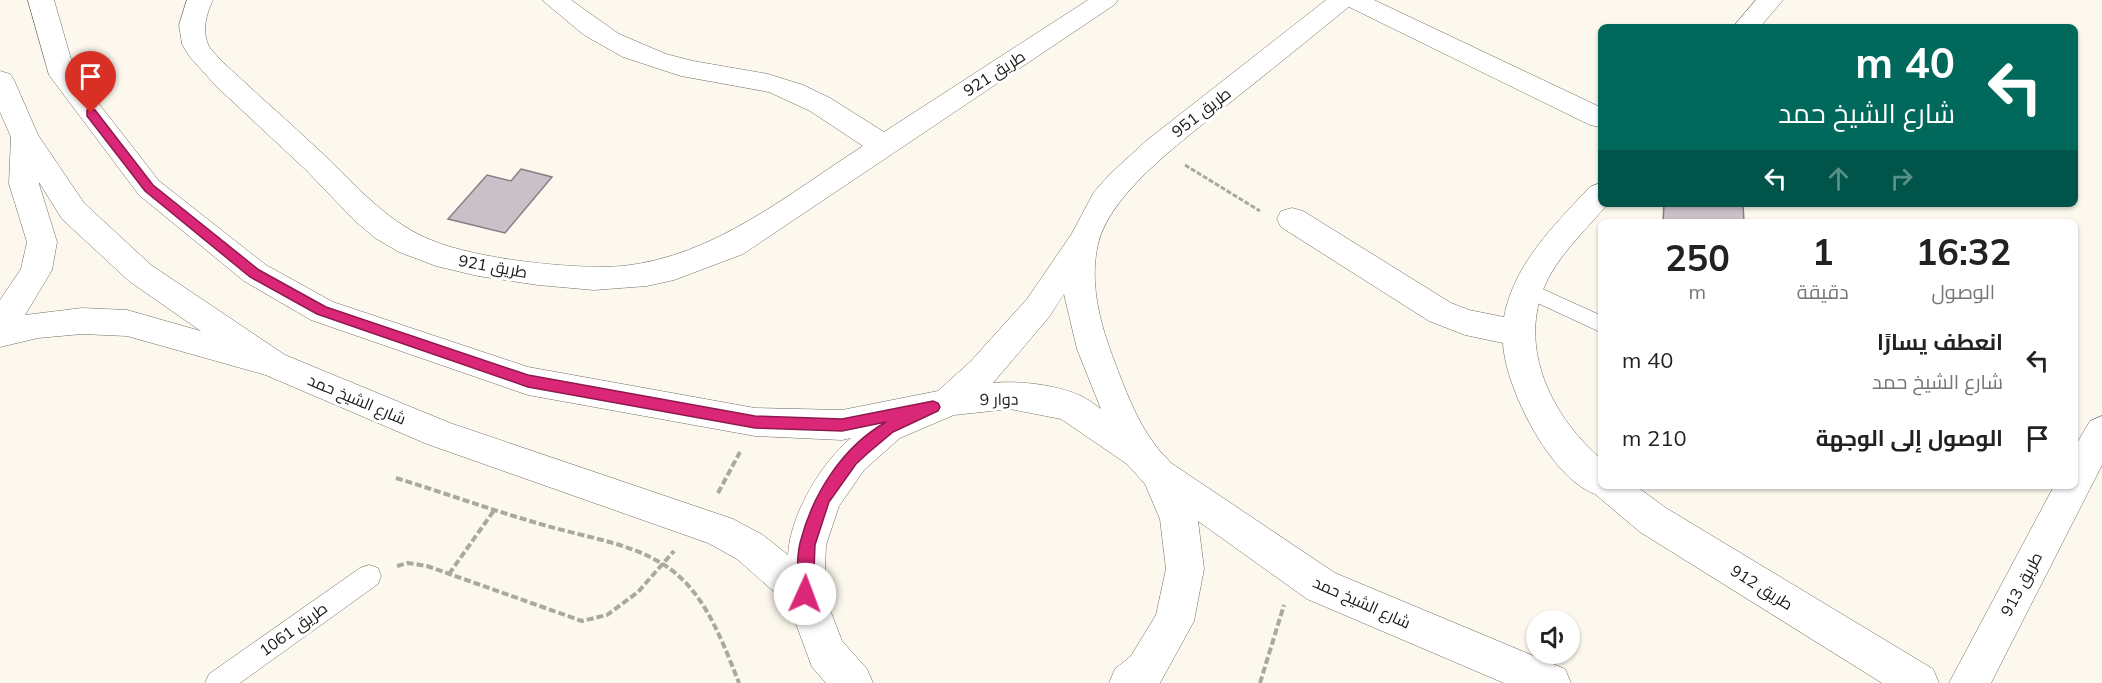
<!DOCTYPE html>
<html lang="ar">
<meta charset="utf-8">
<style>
:root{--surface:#fff;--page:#f6f6f6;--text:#222;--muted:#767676}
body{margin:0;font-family:Mulish,Cairo,sans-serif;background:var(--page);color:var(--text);direction:rtl;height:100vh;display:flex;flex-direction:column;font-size:22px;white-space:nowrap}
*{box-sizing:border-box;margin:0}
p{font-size:20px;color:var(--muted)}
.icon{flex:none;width:33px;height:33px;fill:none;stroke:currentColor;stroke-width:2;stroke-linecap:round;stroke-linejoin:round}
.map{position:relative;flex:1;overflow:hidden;direction:ltr}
.side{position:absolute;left:1598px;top:219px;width:480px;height:270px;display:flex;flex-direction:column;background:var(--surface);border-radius:9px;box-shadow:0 2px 4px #0004;direction:rtl}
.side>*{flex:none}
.banner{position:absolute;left:1598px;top:24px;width:480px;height:183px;border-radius:9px;box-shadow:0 2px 4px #0004;direction:rtl;background:#00695c;color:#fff;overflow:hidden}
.tools{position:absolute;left:1526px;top:610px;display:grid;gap:12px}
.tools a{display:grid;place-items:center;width:54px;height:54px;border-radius:50%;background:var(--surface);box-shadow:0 2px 4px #0004;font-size:30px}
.pin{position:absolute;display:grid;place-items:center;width:51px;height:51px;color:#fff;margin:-62px -26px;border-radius:50% 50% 50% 0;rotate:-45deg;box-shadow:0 0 6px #0007}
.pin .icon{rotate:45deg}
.me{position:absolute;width:66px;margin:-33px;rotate:2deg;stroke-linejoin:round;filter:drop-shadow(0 0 4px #0008)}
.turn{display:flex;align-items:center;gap:21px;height:126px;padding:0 24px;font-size:27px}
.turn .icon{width:78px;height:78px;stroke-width:2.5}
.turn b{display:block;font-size:42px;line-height:51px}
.lanes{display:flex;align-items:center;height:57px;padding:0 24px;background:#0003;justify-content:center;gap:30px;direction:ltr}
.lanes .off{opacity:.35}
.eta{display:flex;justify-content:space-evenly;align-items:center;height:102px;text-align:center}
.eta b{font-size:36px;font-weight:700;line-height:42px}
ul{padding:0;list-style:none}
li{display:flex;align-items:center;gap:18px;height:78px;padding:0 24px}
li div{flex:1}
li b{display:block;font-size:22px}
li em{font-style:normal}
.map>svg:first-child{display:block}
.building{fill:#c9c0c8;stroke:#867e86;stroke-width:1.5}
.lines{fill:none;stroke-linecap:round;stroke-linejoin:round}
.service-casing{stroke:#706d63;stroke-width:1}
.minor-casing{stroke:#706d63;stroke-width:1}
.tertiary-casing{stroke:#706d63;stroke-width:1}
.path-far1{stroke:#aba8a0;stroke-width:3;stroke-dasharray:5 2;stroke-linecap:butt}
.path{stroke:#aba8a0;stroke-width:4;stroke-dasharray:7 3;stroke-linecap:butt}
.service{fill:#fff;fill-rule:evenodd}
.minor{fill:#fff;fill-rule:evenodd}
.tertiary{fill:#fff;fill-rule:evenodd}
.route{fill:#db2777;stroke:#8e194d;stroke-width:1.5}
.labels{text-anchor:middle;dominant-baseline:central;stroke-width:6;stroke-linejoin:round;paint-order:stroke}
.street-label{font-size:16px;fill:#181713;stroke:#fff}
</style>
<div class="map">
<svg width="2102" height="683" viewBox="0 0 2102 683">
<rect width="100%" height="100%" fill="#fcf8ed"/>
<g class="building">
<path d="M521,169L552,177L505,233L448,219L487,175L511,181Z"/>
<path d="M1664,204H1743L1744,222H1663Z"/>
</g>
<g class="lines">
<defs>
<g id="service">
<path d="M1527,282L1600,315V332L1520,295L1517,290L1520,285Z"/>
<path d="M369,565L378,568L381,576L378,584L240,683H205L209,674L360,568Z"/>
</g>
<g id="minor">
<path d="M187,0H213C206,14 201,33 210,48C218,58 229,68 239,77C262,99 286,119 309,141C349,176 381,220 431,240C476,259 575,270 623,266C715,256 788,194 863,146L810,111L769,92L681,76L623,57L584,35L542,0H571L619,34L666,54L693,61L768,74L803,85L830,98L884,132L1088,0H1118L1114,5L743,254L674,280L647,286L594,290L538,285L478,276L436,266L399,252L375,238L354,220L306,170L216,86L189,56L182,44L179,25Z"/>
<path d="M1341,0H1374L1600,107V127L1590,125L1345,5Z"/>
<path d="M1756,0H1783L1760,27H1733Z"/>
<path d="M25,127L35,130L39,137V184L57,242L52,270L25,315L82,308L127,310L285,355L290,364L285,373L273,377L127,336L82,334L38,338L0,347V300L21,269L27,242L9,184L11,137L15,130Z"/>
<path d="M1600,183V204H1608C1588,227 1565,249 1550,275C1514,340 1549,414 1600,458V486H1636L1666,508L1933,669L1939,683H1882L1640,532L1595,494C1550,478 1505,387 1503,343L1465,335L1429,321L1281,227L1277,219L1281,211L1292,208L1303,211L1451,303L1469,310L1504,317C1514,264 1554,225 1590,187Z"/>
<path d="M2102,416V465L1991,683H1949L2054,486H2074V448L2090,421Z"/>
</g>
<path id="tertiary" d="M28,0H54L75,73L159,181L266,265L333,302L528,367L755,408L842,410L938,391L971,361L1027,299L1071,235L1094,192L1110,174L1146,141L1326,0H1355L1351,5C1313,36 1275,67 1237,97C1195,132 1111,189 1098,244C1089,283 1100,324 1114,360C1124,387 1136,419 1153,442C1158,450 1165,456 1171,463L1335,573L1565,669L1571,683H1504L1307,599L1198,521L1204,569L1194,621L1160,683H1109L1115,669L1131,656L1156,615L1166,569L1160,519L1145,484L1127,464L1061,419L1010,409L954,415L900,438L864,470L839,506L826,545L824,594L842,641L867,669L873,683H826L812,667L789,605L737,559L708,543L427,444L261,373L129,281L62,219L11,137L0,112V71L10,74L14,80L38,135L84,203L151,265L285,355L450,423L733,519L763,535L788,555C790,515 821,463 851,438L842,440L755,436L528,395L311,320L244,281L139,195L49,75ZM1064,294L1077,349L1101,409C1094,404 1088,399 1081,396C1059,385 1016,380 993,383L1049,317Z"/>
</defs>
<use href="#service" class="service-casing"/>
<use href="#minor" class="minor-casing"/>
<use href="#tertiary" class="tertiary-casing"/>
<path class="path-far1" d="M1185,165L1260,211"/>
<g class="path">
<path d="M396,478C445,493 494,511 544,525C590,539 646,544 682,579C710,606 725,648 739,683"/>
<path d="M718,493L740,452"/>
<path d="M397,566L408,563L427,566L582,621L607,615L638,592L674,551"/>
<path d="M449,574L495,509"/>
<path d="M1260,683L1284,605"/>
</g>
<use href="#service" class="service"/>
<use href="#minor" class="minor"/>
<use href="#tertiary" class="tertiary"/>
</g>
<path class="route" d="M91,109L95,110L153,185L259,270L326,307L528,375L755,416L842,419L933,401L938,403L940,407L938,411L893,432L868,453L856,464L829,502L815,545L813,594L811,599L805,601L800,599L797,594C798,578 796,559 800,543C812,495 842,447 886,422L842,431L755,428L528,387L317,314L250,277L145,191L87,116V110Z"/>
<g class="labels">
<g class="street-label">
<text transform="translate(994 73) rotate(-33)">طريق 921</text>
<text transform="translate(1201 112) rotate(-38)">طريق 951</text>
<text transform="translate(493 266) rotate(10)">طريق 921</text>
<text transform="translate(357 399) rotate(23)">شارع الشيخ حمد</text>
<text transform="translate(999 399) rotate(-1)">دوار 9</text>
<text transform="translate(2021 584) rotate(-62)">طريق 913</text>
<text transform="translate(1762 587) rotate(32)">طريق 912</text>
<text transform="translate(1362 602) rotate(24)">شارع الشيخ حمد</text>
<text transform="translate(293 629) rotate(-36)">طريق 1061</text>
</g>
</g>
</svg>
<div class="tools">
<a><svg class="icon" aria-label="sound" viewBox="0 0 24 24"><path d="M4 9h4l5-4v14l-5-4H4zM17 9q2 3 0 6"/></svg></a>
</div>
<div class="pin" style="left:91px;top:113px;background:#d93025"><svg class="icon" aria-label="arrive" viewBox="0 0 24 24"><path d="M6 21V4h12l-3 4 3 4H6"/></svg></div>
<svg class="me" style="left:805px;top:594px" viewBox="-20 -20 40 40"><circle r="19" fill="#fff"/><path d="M0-13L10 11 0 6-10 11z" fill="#db2777"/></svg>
<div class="banner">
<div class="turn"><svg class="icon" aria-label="left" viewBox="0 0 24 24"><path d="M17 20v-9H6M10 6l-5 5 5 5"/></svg><div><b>40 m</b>شارع الشيخ حمد</div></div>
<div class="lanes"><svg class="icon" aria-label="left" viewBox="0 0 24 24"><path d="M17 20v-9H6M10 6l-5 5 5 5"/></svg><svg class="icon off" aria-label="ahead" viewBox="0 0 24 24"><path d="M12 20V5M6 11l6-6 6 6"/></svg><svg class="icon off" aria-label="right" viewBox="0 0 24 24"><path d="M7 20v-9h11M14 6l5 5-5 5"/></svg></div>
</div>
<section class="side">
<div class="eta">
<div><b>16:32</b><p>الوصول</p></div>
<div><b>1</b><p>دقيقة</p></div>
<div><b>250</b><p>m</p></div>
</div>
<ul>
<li><svg class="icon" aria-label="left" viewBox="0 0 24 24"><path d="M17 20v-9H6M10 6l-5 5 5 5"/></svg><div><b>انعطف يسارًا</b><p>شارع الشيخ حمد</p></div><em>40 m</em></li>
<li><svg class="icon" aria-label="arrive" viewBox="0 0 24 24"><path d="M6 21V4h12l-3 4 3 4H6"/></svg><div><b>الوصول إلى الوجهة</b></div><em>210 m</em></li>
</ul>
</section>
</div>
